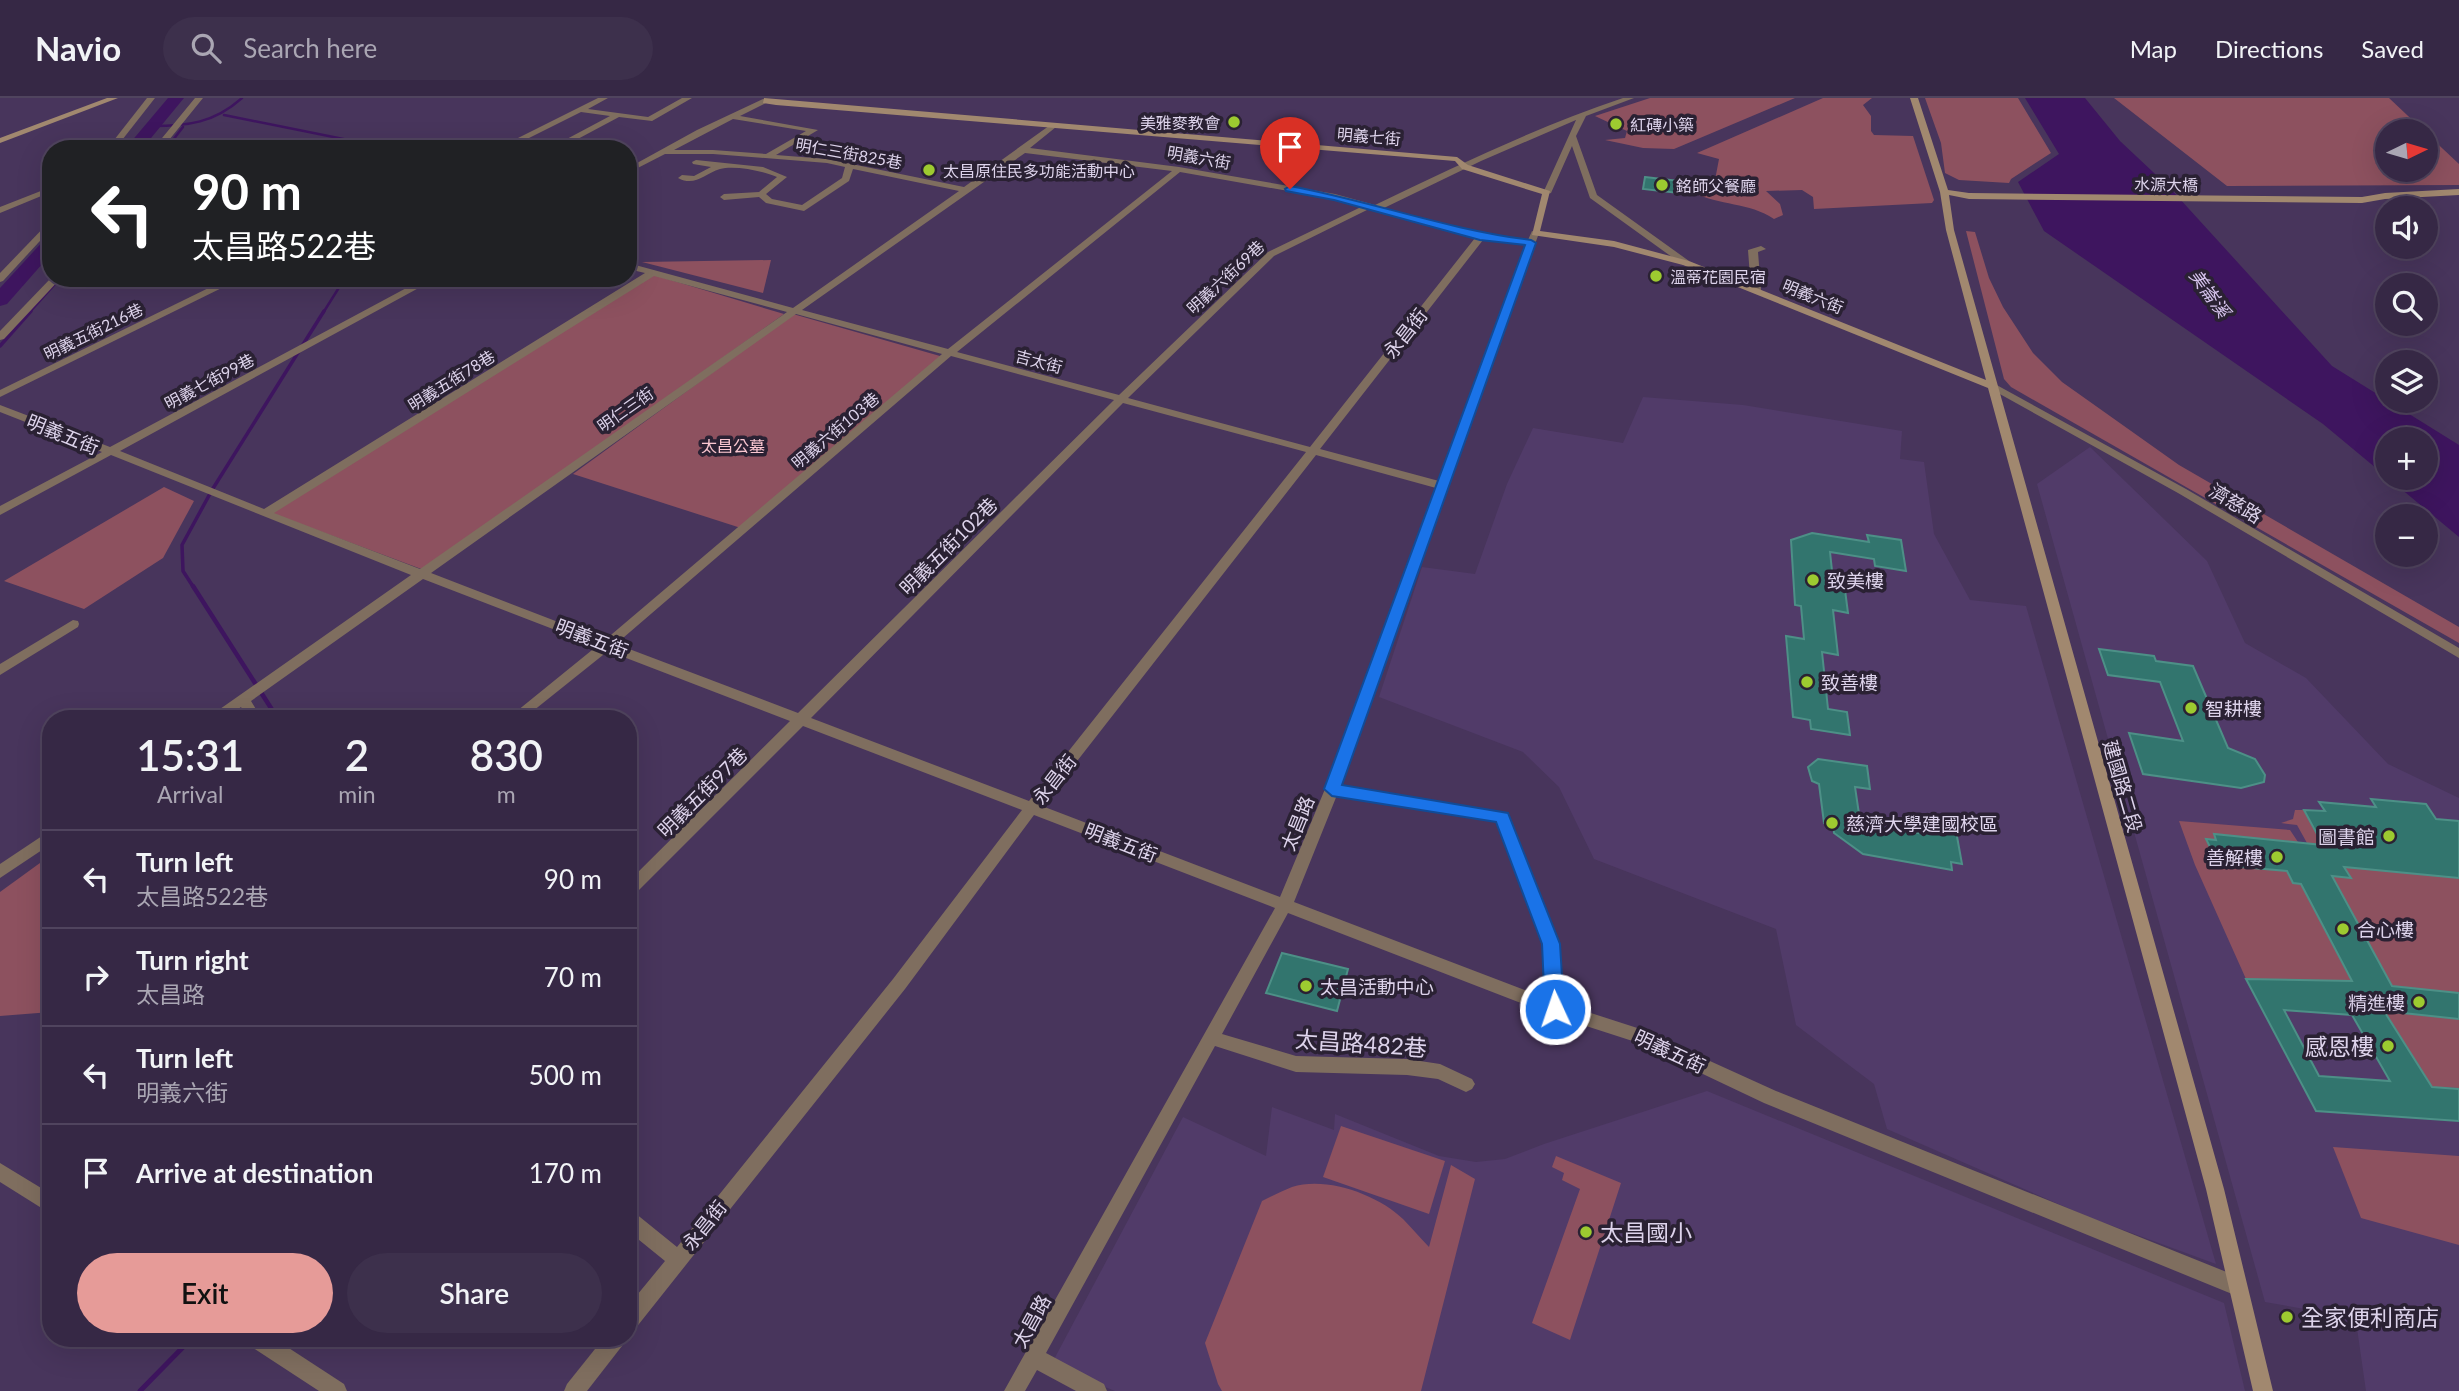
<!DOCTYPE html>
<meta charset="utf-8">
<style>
:root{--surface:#362845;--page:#3d304c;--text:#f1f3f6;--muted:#aaa6b3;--line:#50445e;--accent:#e69b98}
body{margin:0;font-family:Lato,"Noto Sans TC",sans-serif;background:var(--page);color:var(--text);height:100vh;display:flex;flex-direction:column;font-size:26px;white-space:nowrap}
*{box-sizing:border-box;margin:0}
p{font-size:23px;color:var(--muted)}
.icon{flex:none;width:38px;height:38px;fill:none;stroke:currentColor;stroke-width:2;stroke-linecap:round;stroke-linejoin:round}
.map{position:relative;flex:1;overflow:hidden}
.sheet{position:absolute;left:42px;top:612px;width:595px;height:637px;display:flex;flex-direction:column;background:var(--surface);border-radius:28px;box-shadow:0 7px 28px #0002,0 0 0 2px var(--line)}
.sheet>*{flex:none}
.banner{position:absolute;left:42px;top:42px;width:595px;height:147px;border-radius:28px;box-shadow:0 7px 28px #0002,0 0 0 2px var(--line);background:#202124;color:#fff;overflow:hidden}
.needle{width:46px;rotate:85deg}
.fabs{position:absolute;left:2375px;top:21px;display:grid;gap:14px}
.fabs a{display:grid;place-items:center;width:63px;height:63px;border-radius:50%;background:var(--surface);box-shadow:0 7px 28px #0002,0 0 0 2px var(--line);font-size:35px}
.pin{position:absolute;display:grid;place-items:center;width:60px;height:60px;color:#fff;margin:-72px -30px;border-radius:50% 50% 50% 0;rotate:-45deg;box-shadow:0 0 7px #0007}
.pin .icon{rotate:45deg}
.me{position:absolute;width:77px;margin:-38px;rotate:357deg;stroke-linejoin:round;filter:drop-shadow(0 0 5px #0008)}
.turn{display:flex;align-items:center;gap:24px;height:147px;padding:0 35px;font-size:32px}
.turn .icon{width:91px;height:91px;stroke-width:2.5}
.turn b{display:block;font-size:49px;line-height:60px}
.eta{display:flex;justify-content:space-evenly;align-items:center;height:119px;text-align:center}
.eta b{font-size:42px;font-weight:600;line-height:49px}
.primary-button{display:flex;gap:14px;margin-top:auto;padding:14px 35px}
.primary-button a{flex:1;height:80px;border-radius:42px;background:var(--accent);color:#111;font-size:28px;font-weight:600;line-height:80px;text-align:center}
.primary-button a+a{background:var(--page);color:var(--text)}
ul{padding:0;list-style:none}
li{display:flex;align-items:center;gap:21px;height:98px;padding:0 35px;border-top:2px solid var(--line)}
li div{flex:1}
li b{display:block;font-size:26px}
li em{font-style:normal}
header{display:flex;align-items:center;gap:42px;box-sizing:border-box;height:98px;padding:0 35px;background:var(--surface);border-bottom:2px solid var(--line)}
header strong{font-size:33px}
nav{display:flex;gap:38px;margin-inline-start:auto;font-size:24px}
.search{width:490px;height:63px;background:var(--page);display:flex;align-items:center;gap:18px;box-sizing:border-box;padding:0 24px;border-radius:38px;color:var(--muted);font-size:26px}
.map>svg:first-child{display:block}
.built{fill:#513b69}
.green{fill:#8d515f}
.water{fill:#3e155f;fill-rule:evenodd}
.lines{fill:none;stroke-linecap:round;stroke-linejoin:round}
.stream-far3{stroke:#3e155f;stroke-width:2.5}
.stream-far2{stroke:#3e155f;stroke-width:3.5}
.stream-far1{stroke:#3e155f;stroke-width:4.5}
.stream{stroke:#3e155f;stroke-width:5}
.river{fill:#3e155f;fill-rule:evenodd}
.building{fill:#32756e;stroke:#4d9087;stroke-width:2;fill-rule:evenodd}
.street{fill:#7f6e5f;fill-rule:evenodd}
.secondary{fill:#a1886f;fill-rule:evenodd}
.route{fill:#1a73e8;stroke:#114b97;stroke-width:2}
.poi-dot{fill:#9dca30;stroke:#2a2133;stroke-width:2.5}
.labels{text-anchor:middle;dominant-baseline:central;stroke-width:7;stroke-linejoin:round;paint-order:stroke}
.far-poi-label{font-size:16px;fill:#ddd3eb;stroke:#2a2133;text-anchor:start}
.far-street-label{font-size:16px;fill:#ddd3eb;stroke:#2a2133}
.far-park-label{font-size:16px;fill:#fbc7d1;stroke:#2a2133}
.far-water-label{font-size:18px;font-style:italic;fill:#d9c6f0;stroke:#2a2133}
.street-label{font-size:19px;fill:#ddd3eb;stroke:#2a2133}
.poi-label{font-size:19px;fill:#ddd3eb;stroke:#2a2133;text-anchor:start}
.near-street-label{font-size:23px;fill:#ddd3eb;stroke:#2a2133}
.near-poi-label{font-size:23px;fill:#ddd3eb;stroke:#2a2133;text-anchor:start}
</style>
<header>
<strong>Navio</strong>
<div class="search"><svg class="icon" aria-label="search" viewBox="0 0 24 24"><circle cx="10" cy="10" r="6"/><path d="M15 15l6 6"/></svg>Search here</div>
<nav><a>Map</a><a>Directions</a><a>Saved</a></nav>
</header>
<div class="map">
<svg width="2459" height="1293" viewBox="0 0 2459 1293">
<rect width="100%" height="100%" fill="#48355c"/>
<g class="built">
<path d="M1643,299L1743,307L1902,333L1900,361L1924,364L1934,436L1970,502L2026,508L2216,1166L2088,1119L1887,1031L1874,986L1796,927L1776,831L1594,761L1559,689L1523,654L1379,599L1422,469L1475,476L1507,386L1533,330L1623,345Z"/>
<path d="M2090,349L2207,463L2245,545L2306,580L2388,666L2459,700V1293H2366L2356,1223L2338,1217L2265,1204L2037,386Z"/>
<path d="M1707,993L2224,1205L2245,1293H1115L1051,1267L1183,1019L1266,1058L1272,1009L1334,1032L1335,1016L1439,1058L1476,1064L1505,1061L1544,1046Z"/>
</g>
<g class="green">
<path d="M1650,0H1795L1674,51L1643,50L1605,42L1625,40L1627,33L1595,18Z"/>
<path d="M1823,0H1872L1863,7L1871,18V33L1874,37L1913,38L1934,102L1932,105L1814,111L1813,99L1802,92L1766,93L1780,106L1783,117L1774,121C1749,104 1720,108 1692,94L1694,84L1715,82L1719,61L1697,55Z"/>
<path d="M1925,0H2018L2051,55L2011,81L2009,85L1959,82L1945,75L1941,45Z"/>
<path d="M2114,0H2389L2424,33H2387V72H2426V35L2459,66V87L2227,88Z"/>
<path d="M1966,133L1975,134L1989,180L2003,209L2033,255L2062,284L2179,367L2459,529V545L2011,289L2004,281Z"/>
<path d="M771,162L763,195L642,164Z"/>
<path d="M654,177L784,216L424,472L271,415Z"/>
<path d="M793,216L947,260L744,431L573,376Z"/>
<path d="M164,389L194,403L163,460L84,511L4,483Z"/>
<path d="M2295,712H2304L2327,753H2322L2318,746L2307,745L2297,727L2281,725L2293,721Z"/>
<path d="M2179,723L2290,732L2298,744L2214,736L2216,742L2207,741L2216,766L2287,773L2293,785L2301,786L2352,883L2246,881L2195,767Z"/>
<path d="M51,757V914L0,918V794Z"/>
<path d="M2344,769L2459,780V895L2369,885L2303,775L2350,779Z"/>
<path d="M2384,913L2459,921V990L2432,989Z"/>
<path d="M1341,1028L1445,1063L1429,1116L1323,1079Z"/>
<path d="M2333,1049L2459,1058V1147L2361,1120Z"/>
<path d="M1556,1058L1621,1085L1570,1242L1532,1225L1580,1091L1562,1082L1564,1075L1552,1069Z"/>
<path d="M1451,1067L1475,1081L1421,1293H1222L1218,1286L1205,1245L1262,1103C1272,1098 1282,1093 1292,1089C1327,1078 1378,1097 1403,1121C1412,1130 1420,1140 1429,1149Z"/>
</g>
<path class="water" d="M2025,0H2085L2120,43L2169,89L2332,268L2459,347V439L2323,326L2044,133L2018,84L2059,56ZM2387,341H2426V380H2387Z"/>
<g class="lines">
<g class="stream-far3">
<path d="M224,17L393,51"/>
<path d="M152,28C188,28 214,25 242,0"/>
<path d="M166,51L183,29"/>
<path d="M29,215L55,186"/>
<path d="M323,215L345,180"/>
</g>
<g class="stream-far2">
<path d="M0,248L31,213"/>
<path d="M194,490L183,473L182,447L212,392L324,213"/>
</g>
<path class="stream-far1" d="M193,488L278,621"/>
<path class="stream" d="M140,1293L191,1241"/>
<g class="river">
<path d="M168,0H184L142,51H125Z"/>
<path d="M51,140V156L7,206L0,208V190L45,141Z"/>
</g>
</g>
<g class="building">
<path d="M1645,79L1680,83L1678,95L1643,91Z"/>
<path d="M1812,435L1869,444L1867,437L1901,442L1906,473L1875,468L1874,461L1830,454L1834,491L1845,492L1848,515L1833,512L1838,557L1822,554L1828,611L1847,614L1850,637L1811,631L1810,622L1793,619L1786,538L1804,541L1801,508L1795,507L1791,442Z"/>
<path d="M2099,551L2154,558L2156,563L2193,568L2228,650L2255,661L2265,677L2264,684L2241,690L2143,676L2129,635L2183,643L2160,584L2108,577Z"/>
<path d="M1818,661L1867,668L1870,691L1855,689L1859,716L1879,729L1918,735L1917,727L1956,733L1962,766L1951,764L1952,772L1863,756L1834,735L1833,726L1824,725L1819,686L1812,683L1808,669Z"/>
<path d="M2371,701L2426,706L2436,721L2459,723V780L2344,769L2351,780L2332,778L2392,888L2459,895V921L2384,913L2432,989L2459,991V1023L2316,1013L2246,881L2352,883L2301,786L2293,785L2287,773L2219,767L2206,741L2216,742L2214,736L2323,747L2304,712L2325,713L2319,704L2376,709ZM2284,912L2352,917L2390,983L2319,978Z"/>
<path d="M1282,855L1348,871L1337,913L1266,895Z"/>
</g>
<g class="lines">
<g class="street">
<path d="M147,0H155L115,51H107Z"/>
<path d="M195,0H203L169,42L200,51H185L166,46L161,51H153Z"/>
<path d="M598,0H608L588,11L648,19L682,0H692L652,23L619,19L559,51H548L610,18L581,14L507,51H496Z"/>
<path d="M1623,0H1634L1586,18L1576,38L1597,97L1689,163V167H1683L1590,100L1572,48L1551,95L1544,97L1543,95L1576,22L1481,63L1384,110L1482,136L1528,142L1532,133L1539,135L1341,687L1507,715L1559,846L1563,906L1659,937L1679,949L1776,993L2244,1181L2247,1188L2244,1195L2237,1198L1764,1005L1667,959L1648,948L1549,916L1288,815L1222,936L1296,958L1407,961L1440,966L1472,981L1475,986L1472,991L1466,994L1438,981L1407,977L1296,974L1215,948L1046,1255L1104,1286L1107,1293H1076L1037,1272L1025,1293H1004L1275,810L1034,717L905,891L635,1231L628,1234V1208L665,1163L628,1133V1112L635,1115L677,1149L893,881L1022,712L803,628L633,798L628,800V784L790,623L608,553L523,621H507L597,548L423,481L251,603L262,621H248L241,609L224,621H208L210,618L411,477L111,357L0,417V408L102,354L0,314V307L110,349L425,180H437L120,353L264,411L645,175L628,171V165L793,210L959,93L853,71L849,83L804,113L766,105L759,99L724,102L720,99L724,96L759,94L777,79C764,73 734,67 720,71C704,76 695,89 678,80L682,77L694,78L711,69L693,66L692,64L696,62L763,69L787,79L766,96L772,101L802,107L842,80L845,69L827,65L713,56H665L628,75V70L697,32L763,1L770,3L740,18L818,32L776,57L827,61L964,89L1053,25H1056V29L1030,50L1179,69L1335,96L1375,107C1456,68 1537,29 1623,0ZM733,21L806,33L766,56L713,52H674ZM1025,55L1172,73L948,251L802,212ZM1180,74L1334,101L1361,109L1268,154L1119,297L957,254ZM1369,111L1475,140L1310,349L1128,300L1274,158ZM1483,142L1526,147L1439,383L1320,351ZM654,178L787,214L420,471L274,415ZM796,216L942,256L605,542L431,475ZM951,258L1114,302L798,615L616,546ZM1123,305L1306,354L1029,703L811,620ZM1316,357L1436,390L1325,691L1280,799L1042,708ZM1337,697L1496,724L1543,846L1546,900L1294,804Z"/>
<path d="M51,89V94L0,115V109Z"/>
<path d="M51,122V131L3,183L0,184V175Z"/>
<path d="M1761,148L1766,151L1758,154L1761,192L1756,195L1751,192L1748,152Z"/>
<path d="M51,180H61L4,241L0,242V233Z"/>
<path d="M229,180H242L0,299V292Z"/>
<path d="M1993,285L2186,391L2459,550V560L2178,395L1989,290L1988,288Z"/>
<path d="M73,522L78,523L79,526L78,529L0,577V566Z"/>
<path d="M51,732V746L0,780V766Z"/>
<path d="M0,1065L51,1096V1116L0,1084Z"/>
<path d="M247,1241H275L344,1286L347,1293H319L250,1248Z"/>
<path d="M603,1241H625L622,1248L587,1293H564L567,1286Z"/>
</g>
<g class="secondary">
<path d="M107,0H118L0,45V40Z"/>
<path d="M764,0L1457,59L1468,67L1550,93L1540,133L1614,143L1689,163L1986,282L1946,132L1940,94L1910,0H1918L1948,92L1969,95L2362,99L2385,95L2459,91V97L2385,101L2362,105L1969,101L1949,97L1954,132L2224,1091L2273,1293H2253L2206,1091L1988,290L1683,167L1614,149L1532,137L1542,96L1462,71L1455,63L776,7L763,5Z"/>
</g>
</g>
<path class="route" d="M1290,88C1371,103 1449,132 1531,142L1536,145L1342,687L1508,715L1560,846L1564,911L1561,917L1555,919L1548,917L1545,911L1542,846L1496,724L1332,698L1324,691L1525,147L1480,142L1334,102L1286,93L1285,91Z"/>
<g class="poi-dot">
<circle cx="1234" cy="24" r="7"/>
<circle cx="1616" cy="26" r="7"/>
<circle cx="929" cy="72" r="7"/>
<circle cx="1662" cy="87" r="7"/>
<circle cx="1656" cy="178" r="7"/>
<circle cx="1813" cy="482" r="7"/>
<circle cx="1807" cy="584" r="7"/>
<circle cx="2191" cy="610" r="7"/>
<circle cx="1832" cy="725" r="7"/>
<circle cx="2389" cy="738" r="7"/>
<circle cx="2277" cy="759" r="7"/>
<circle cx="2343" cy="831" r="7"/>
<circle cx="1306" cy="888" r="7"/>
<circle cx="2419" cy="904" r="7"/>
<circle cx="2388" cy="948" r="7"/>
<circle cx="1586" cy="1134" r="7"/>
<circle cx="2287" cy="1219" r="7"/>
</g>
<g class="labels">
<g class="far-poi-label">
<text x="1220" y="24" text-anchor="end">美雅麥教會</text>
<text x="1630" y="26">紅磚小築</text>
<text x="943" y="72">太昌原住民多功能活動中心</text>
<text x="1676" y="87">銘師父餐廳</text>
<text x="1670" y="178">溫蒂花園民宿</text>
</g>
<g class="far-street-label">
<text transform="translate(1369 38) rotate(5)">明義七街</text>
<text transform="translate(849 55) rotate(10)">明仁三街825巷</text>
<text transform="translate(1199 59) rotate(10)">明義六街</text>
<text transform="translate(2166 86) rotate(1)">水源大橋</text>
<text transform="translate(1225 179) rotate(-43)">明義六街69巷</text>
<text transform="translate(1813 198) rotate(22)">明義六街</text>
<text transform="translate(93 233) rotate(-26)">明義五街216巷</text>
<text transform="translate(1039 263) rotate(15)">吉太街</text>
<text transform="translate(451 282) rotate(-32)">明義五街78巷</text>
<text transform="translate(209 283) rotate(-28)">明義七街99巷</text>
<text transform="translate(625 311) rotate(-35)">明仁三街</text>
<text transform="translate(835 332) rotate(-40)">明義六街103巷</text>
</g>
<g class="far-park-label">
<text x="733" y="347">太昌公墓</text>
</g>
<g class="far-water-label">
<text transform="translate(2210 195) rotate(54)">美崙溪</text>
</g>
<g class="street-label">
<text transform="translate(1405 235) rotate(-52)">永昌街</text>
<text transform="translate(63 336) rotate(22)">明義五街</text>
<text transform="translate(2236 405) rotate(31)">濟慈路</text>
<text transform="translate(948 448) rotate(-45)">明義五街102巷</text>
<text transform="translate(592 540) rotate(21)">明義五街</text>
<text transform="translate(1054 681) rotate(-52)">永昌街</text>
<text transform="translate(2123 688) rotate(74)">建國路二段</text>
<text transform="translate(702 694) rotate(-45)">明義五街97巷</text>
<text transform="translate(1297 725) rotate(-68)">太昌路</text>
<text transform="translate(1121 744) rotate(21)">明義五街</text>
<text transform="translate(1670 953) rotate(25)">明義五街</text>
<text transform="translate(704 1127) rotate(-51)">永昌街</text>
<text transform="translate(1031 1223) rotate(-61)">太昌路</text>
</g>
<g class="poi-label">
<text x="1827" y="482">致美樓</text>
<text x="1821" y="584">致善樓</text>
<text x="2205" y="610">智耕樓</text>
<text x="1846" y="725">慈濟大學建國校區</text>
<text x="2375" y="738" text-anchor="end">圖書館</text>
<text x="2263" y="759" text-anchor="end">善解樓</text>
<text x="2357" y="831">合心樓</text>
<text x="1320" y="888">太昌活動中心</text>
<text x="2405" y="904" text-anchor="end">精進樓</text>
</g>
<g class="near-street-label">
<text transform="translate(1361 945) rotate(4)">太昌路482巷</text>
</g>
<g class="near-poi-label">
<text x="2374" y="948" text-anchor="end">感恩樓</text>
<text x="1600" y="1134">太昌國小</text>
<text x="2301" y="1219">全家便利商店</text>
</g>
</g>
</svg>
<div class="fabs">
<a><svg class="needle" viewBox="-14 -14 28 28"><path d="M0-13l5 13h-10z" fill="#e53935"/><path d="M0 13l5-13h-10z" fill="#aaa6b3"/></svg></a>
<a><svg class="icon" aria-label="sound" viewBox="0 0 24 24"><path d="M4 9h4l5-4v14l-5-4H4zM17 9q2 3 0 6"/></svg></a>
<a><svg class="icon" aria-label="search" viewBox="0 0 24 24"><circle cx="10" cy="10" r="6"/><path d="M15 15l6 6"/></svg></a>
<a><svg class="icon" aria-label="layers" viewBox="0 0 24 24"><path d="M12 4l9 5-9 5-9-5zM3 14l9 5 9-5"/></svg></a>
<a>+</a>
<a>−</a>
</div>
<div class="pin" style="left:1290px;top:91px;background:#d93025"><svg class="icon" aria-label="arrive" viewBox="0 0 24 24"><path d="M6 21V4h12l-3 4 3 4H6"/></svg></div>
<svg class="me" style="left:1555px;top:911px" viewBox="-20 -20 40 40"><circle r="17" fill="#1a73e8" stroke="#fff" stroke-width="3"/><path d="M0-11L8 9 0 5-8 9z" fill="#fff"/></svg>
<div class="banner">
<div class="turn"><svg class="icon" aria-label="left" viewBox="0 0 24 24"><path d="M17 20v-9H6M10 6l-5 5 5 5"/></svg><div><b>90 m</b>太昌路522巷</div></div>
</div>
<section class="sheet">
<div class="eta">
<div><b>15:31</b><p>Arrival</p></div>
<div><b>2</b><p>min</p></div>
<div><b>830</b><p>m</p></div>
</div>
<ul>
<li><svg class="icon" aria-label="left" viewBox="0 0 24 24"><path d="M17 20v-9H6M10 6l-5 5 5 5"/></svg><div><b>Turn left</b><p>太昌路522巷</p></div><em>90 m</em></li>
<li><svg class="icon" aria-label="right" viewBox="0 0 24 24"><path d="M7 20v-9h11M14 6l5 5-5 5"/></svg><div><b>Turn right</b><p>太昌路</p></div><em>70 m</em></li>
<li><svg class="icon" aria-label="left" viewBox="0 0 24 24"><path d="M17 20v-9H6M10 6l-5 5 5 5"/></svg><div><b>Turn left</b><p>明義六街</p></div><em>500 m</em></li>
<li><svg class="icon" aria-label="arrive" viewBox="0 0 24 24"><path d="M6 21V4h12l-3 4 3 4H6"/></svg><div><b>Arrive at destination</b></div><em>170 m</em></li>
</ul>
<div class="primary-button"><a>Exit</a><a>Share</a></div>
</section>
</div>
